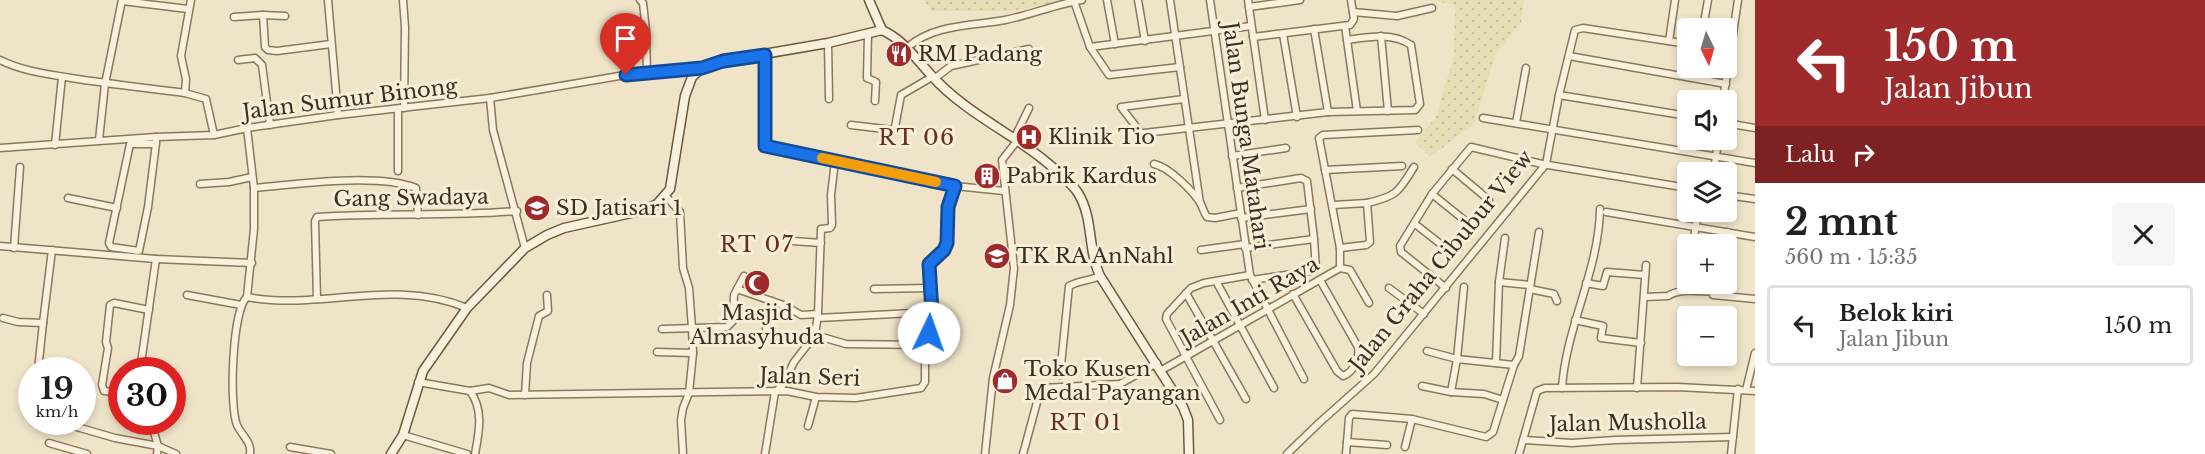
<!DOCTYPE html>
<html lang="id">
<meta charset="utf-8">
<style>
:root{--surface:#fff;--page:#f6f6f6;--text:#202124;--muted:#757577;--line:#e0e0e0}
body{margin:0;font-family:"Libre Baskerville",serif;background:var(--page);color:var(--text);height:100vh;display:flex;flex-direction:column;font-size:22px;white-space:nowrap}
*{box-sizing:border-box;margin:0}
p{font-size:20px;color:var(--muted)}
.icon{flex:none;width:33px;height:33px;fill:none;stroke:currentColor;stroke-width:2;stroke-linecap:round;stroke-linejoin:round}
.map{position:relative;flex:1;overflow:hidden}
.panel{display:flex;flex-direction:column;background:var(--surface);width:450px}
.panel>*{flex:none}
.top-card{background:#9e2a2b;color:#fff;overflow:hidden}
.needle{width:39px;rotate:175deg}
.buttons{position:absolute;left:1677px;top:18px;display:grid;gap:12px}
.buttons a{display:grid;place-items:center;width:60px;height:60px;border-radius:6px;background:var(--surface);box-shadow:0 3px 9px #0003;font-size:30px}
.speed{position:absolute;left:18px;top:357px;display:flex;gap:12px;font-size:30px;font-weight:700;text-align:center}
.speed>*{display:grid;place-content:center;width:78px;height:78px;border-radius:50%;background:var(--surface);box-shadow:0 3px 9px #0003;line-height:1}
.speed small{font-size:15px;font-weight:400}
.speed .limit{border:9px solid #d22;background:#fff;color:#111}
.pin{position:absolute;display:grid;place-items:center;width:51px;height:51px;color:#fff;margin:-62px -26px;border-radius:50% 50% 50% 0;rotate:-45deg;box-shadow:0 0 6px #0007}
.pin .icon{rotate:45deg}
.me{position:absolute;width:66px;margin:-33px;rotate:3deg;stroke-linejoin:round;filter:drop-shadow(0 0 4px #0008)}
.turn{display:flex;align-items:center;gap:21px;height:126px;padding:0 30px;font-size:27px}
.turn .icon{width:78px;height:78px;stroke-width:2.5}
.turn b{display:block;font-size:42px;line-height:51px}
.then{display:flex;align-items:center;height:57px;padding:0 30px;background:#0003;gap:12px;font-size:22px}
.round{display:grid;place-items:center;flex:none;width:63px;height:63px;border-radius:6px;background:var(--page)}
.headline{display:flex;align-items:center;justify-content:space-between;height:102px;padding:0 30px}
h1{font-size:36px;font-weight:800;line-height:45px}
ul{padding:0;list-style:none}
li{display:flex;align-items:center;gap:18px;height:81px;margin:0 12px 9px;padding:0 18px;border:3px solid var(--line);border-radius:6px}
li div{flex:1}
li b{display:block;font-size:22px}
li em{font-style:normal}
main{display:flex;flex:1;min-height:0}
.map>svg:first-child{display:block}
.farmland{fill:url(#farmland-dots)}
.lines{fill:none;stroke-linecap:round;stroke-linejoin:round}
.street-casing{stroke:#8d765c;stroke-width:9}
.secondary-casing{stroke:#6f573f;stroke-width:11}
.street{stroke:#faf1dc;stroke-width:6}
.secondary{stroke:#faf1dc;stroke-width:8}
.route-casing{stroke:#114b97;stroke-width:15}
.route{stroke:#1a73e8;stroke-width:10}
.slow{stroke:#f59e0b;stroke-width:10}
.labels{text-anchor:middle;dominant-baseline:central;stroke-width:6;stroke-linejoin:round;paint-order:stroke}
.poi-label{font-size:21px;fill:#3d2e20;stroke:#f7eed8;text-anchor:start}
.street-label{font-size:21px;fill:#3d2e20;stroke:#f7eed8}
.neighbourhood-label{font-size:22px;letter-spacing:1.5px;fill:#6b2e1e;stroke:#f7eed8}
</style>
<main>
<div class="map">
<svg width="1755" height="454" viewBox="0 0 1755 454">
<defs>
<pattern id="farmland-dots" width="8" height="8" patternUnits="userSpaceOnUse" patternTransform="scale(1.5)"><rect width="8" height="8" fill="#e6deb5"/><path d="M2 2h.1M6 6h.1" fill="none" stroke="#c6bf9b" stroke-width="1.8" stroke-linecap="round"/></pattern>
</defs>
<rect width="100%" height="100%" fill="#f0e4c8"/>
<g class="farmland">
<path d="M923,0H1067L1012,11H932Z"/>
<path d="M1429,0H1524L1521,23L1496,53L1474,124L1430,157L1415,142L1436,117L1454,55L1455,5Z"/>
</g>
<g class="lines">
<defs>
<g id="street">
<path d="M328,0L338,115"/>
<path d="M403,0L405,27L404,108"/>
<path d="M640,0L643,3L646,31L647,73"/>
<path d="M1107,0L1115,44"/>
<path d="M1138,0L1145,41"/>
<path d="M1170,0L1200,203"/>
<path d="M1210,0L1250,275L1304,379"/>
<path d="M1248,0L1265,120"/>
<path d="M122,1L188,9"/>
<path d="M1074,1L1090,47"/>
<path d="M1249,7L1300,0"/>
<path d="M1353,12L1397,16L1432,8"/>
<path d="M263,15L285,16"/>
<path d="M234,17L263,15L265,47L268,50L277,51L331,44"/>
<path d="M1703,28L1708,0"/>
<path d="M868,34L867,78L876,82L875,101"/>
<path d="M1283,34L1297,117"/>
<path d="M1381,36L1388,111"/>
<path d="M1253,37L1350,25L1354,19L1351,0"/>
<path d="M1347,40L1357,111"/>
<path d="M1669,41L1675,0"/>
<path d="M828,43L829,99"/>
<path d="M908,47C934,24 973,26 1005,20C1031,15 1056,4 1082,0"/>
<path d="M765,55V145L835,161L831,195L832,225L830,228L821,229L818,314L815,335L794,362L783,385L775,392L765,454"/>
<path d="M1569,56L1726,84"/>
<path d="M0,60C22,71 47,74 71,78C109,84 147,88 185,93L186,79L181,56L191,0"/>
<path d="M238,60L255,58L262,65L270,125"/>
<path d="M1180,67L1109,75L1090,47L1251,26"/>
<path d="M934,79L951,66L1029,49"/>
<path d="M185,93L206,99L214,135"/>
<path d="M1559,95L1688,116"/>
<path d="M490,98L493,130L525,248"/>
<path d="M1184,99L1121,107L1141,133H1144L1328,112L1314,29"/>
<path d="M1723,100L1738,0"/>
<path d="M398,109V171"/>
<path d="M1328,112L1415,110L1420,104L1411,45C1392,32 1368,37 1347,40L1345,26"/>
<path d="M1483,118L1755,163"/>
<path d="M1516,123L1526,68"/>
<path d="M1726,123L1755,128"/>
<path d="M851,125L893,130L895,127L901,95L932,77"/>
<path d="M247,128L254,188V229L247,297C232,310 229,406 237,425C242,436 252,442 250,454"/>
<path d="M1014,139L1029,108"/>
<path d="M99,140L105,84L122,0"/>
<path d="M156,144H130L109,243L111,247L139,251L148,207L156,143V137"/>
<path d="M55,145L62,77"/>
<path d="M0,148L156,137L214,135L247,128L338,115L490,98L625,75L701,68"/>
<path d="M1232,156L1286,148"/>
<path d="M835,161L955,186L1004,191"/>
<path d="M1154,164C1169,167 1193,191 1201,204C1203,209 1204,213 1207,217L1215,218L1241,213"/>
<path d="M1452,169L1489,200"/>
<path d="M1325,170L1402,166"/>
<path d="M1714,172L1718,140"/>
<path d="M200,184L229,182L252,177"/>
<path d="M254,188C297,184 377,173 416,188L418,215"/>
<path d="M1237,188L1301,178L1307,181L1314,239L1316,269L1312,271L1252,280"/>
<path d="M1432,194L1468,223"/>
<path d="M665,195L680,212L683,268L689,288L692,328L693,353L689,393L683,408L681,420L683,454"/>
<path d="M1726,195L1755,199"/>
<path d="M68,198L117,208"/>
<path d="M1367,203C1398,196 1398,192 1414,167"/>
<path d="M1333,205L1367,203L1370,242L1366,245L1340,248"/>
<path d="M1606,212L1755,237"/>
<path d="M1241,218L1311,209"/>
<path d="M1415,224L1447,249"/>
<path d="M793,241L821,243"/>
<path d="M1693,244L1698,212"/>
<path d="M1726,244L1727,232"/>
<path d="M0,246L156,259L252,263"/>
<path d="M14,248L20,167"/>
<path d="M1245,248L1314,239"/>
<path d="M1201,250L1245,244"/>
<path d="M1340,268L1350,270L1369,303"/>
<path d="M1216,281L1274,388"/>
<path d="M1499,282L1530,285"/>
<path d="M1586,283L1603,286L1607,272L1645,275"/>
<path d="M1389,288L1424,314"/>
<path d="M1446,288L1401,252L1400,246L1432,194L1471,147L1542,164L1688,188"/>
<path d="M737,289L786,306L801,315L818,314"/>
<path d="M874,289L929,288"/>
<path d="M1530,289L1554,294L1557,301"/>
<path d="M1186,293L1246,399"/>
<path d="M1293,294L1337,371L1343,376C1354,372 1360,358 1358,347L1320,280"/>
<path d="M187,295L241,305"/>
<path d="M247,297C319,311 395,277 467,308"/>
<path d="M1645,297L1668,296C1679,288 1700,291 1713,292V295L1755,299"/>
<path d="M317,299L315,221L317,217C384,212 450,217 517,211"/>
<path d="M772,301L766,328L768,336L811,342"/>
<path d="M3,318L18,322L43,323L52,250"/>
<path d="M818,318L932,312"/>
<path d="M1575,320L1603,326L1601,338L1641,343"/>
<path d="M662,329L727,327L733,321L734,295L744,276"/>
<path d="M815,335L846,344L925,345"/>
<path d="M1427,351L1457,359L1464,287"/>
<path d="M657,352L693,353"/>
<path d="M1496,363L1499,282L1505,238"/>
<path d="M38,370L43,323"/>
<path d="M140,370L156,259"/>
<path d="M1162,370L1340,268V248L1319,138L1323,135L1418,130"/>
<path d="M1060,375L1069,286C1080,280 1089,281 1100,276"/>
<path d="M418,382L470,391C484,410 479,432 475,454"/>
<path d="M1422,386L1451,392"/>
<path d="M1562,388C1566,327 1599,270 1600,209"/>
<path d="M1637,388L1646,265"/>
<path d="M1746,390L1755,353"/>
<path d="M470,391L489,388L509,395L787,391L816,397L856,398L921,388L925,382V345L929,333L932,312L929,264L944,250L947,243L948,207L955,186"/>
<path d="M122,393L104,391L102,385L108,348L106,342L110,305L114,303L149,310"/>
<path d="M525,395L527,363L539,316L548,311L547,295"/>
<path d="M1503,400L1514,365"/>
<path d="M1220,420L1166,319L1167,314L1191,288L1204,283L1250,275"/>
<path d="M151,422L158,446L157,454"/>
<path d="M70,425L115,438L158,446L176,454"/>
<path d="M808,426L816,397"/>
<path d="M403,435L467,454"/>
<path d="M1523,440L1572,443L1615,440L1733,437"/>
<path d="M1347,442L1387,445"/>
<path d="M49,443L87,454"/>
<path d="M290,447L331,454"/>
<path d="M1405,447L1412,419"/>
<path d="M985,454L993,378L1010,305L1014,268L1002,160L1017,141"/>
<path d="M1023,454L1040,391L1043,388L1120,384L1157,363"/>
<path d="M1287,454L1319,423L1374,374L1546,164L1559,95L1575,30L1583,28L1688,44"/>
<path d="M1346,454L1349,418L1352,414L1412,419L1486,437L1493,432L1503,400L1484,394L1451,392L1457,359L1514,365L1519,356L1539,232"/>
<path d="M1519,454L1537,391L1545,388L1677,387L1755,391"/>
<path d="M1731,454L1738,389"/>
</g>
<g id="secondary">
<path d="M869,0L882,30"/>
<path d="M882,30C905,41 915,58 932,76C968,116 1020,136 1059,173C1065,179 1073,185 1078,193C1094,219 1087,248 1100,276L1183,407L1188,420L1189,454"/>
<path d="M391,454L403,435L423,371L467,308L525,248L547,235L564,228L645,210L657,204L670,189L685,96L692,77L702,68L723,61L828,43L882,30"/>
</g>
</defs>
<use href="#street" class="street-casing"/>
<use href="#secondary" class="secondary-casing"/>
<use href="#street" class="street"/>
<use href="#secondary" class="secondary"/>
</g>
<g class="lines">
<defs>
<path id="route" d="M626,75L702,68L723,61L765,55V146L955,186L948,207L947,243L944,250L929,264L932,312L929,333"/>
</defs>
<use href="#route" class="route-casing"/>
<use href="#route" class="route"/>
<path class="slow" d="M822,158L936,182"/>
</g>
<defs>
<symbol id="restaurant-disc" viewBox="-11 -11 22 22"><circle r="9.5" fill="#9e2a2b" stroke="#f7eed8"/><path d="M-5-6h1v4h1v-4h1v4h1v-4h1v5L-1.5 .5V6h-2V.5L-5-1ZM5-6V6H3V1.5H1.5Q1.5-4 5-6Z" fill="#fff"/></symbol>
<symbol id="hospital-disc" viewBox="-11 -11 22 22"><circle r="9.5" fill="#9e2a2b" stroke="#f7eed8"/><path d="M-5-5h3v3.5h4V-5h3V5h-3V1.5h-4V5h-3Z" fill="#fff"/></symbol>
<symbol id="building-disc" viewBox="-11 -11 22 22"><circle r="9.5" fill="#9e2a2b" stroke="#f7eed8"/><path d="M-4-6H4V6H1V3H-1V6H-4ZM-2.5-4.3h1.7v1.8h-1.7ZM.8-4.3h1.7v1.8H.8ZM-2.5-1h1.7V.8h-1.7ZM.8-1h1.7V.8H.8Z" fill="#fff"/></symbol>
<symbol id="school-disc" viewBox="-11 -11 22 22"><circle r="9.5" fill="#9e2a2b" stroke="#f7eed8"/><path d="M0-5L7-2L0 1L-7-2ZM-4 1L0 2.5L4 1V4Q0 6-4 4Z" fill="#fff"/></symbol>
<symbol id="mosque-disc" viewBox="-11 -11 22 22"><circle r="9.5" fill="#9e2a2b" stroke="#f7eed8"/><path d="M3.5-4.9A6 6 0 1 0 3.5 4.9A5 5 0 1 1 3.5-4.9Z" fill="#fff"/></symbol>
<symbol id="shop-disc" viewBox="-11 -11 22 22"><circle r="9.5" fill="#9e2a2b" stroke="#f7eed8"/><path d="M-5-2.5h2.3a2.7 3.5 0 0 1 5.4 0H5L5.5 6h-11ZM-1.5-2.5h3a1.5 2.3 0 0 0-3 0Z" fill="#fff"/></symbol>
</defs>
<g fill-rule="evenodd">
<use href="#restaurant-disc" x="884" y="39" width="30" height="30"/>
<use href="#hospital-disc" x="1014" y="122" width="30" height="30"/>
<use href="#building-disc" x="972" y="161" width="30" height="30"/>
<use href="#school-disc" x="522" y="193" width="30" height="30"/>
<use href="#school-disc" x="982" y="241" width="30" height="30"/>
<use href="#mosque-disc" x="742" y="268" width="30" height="30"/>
<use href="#shop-disc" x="990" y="366" width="30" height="30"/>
</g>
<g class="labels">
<g class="poi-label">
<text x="918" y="54">RM Padang</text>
<text x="1048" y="137">Klinik Tio</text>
<text x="1006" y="176">Pabrik Kardus</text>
<text x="556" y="208">SD Jatisari 1</text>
<text x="1016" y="256">TK RA AnNahl</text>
<text x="757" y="313" text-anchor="middle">Masjid<tspan x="757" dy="24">Almasyhuda</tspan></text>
<text x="1024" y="369">Toko Kusen<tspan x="1024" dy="24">Medal Payangan</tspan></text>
</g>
<g class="street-label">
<text transform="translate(350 99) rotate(-7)">Jalan Sumur Binong</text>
<text transform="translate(1246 136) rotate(82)">Jalan Bunga Matahari</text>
<text transform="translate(411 198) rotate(-1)">Gang Swadaya</text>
<text transform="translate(1441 261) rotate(-51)">Jalan Graha Cibubur View</text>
<text transform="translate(1250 301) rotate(-30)">Jalan Inti Raya</text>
<text transform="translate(810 377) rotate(2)">Jalan Seri</text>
<text transform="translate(1628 423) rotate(-1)">Jalan Musholla</text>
</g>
<g class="neighbourhood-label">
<text x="917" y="137">RT 06</text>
<text x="757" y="244">RT 07</text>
<text x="1086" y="422">RT 01</text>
</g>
</g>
</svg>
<div class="buttons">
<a><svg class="needle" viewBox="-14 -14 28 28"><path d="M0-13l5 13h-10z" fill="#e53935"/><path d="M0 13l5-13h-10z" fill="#757577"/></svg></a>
<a><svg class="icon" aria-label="sound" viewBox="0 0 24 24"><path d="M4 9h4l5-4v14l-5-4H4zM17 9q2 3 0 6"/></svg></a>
<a><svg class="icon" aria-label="layers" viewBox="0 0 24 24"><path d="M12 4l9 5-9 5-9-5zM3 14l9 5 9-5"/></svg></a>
<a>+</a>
<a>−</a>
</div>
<div class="speed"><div>19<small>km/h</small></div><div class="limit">30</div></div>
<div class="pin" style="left:626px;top:75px;background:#d93025"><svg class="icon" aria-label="arrive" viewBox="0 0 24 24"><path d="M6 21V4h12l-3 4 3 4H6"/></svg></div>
<svg class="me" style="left:929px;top:333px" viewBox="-20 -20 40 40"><circle r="19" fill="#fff"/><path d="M0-13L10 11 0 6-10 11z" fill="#1a73e8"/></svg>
</div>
<section class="panel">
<div class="top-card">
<div class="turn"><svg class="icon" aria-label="left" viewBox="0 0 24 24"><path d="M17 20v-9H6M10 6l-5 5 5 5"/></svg><div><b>150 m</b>Jalan Jibun</div></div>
<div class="then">Lalu<svg class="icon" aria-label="right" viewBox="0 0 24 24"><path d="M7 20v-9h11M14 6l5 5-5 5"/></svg></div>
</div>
<div class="headline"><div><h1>2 mnt</h1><p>560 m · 15:35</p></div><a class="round"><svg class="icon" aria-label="close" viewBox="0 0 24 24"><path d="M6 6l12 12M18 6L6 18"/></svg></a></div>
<ul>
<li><svg class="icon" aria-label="left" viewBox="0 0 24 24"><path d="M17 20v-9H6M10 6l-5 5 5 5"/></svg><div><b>Belok kiri</b><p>Jalan Jibun</p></div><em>150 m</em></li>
</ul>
</section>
</main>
